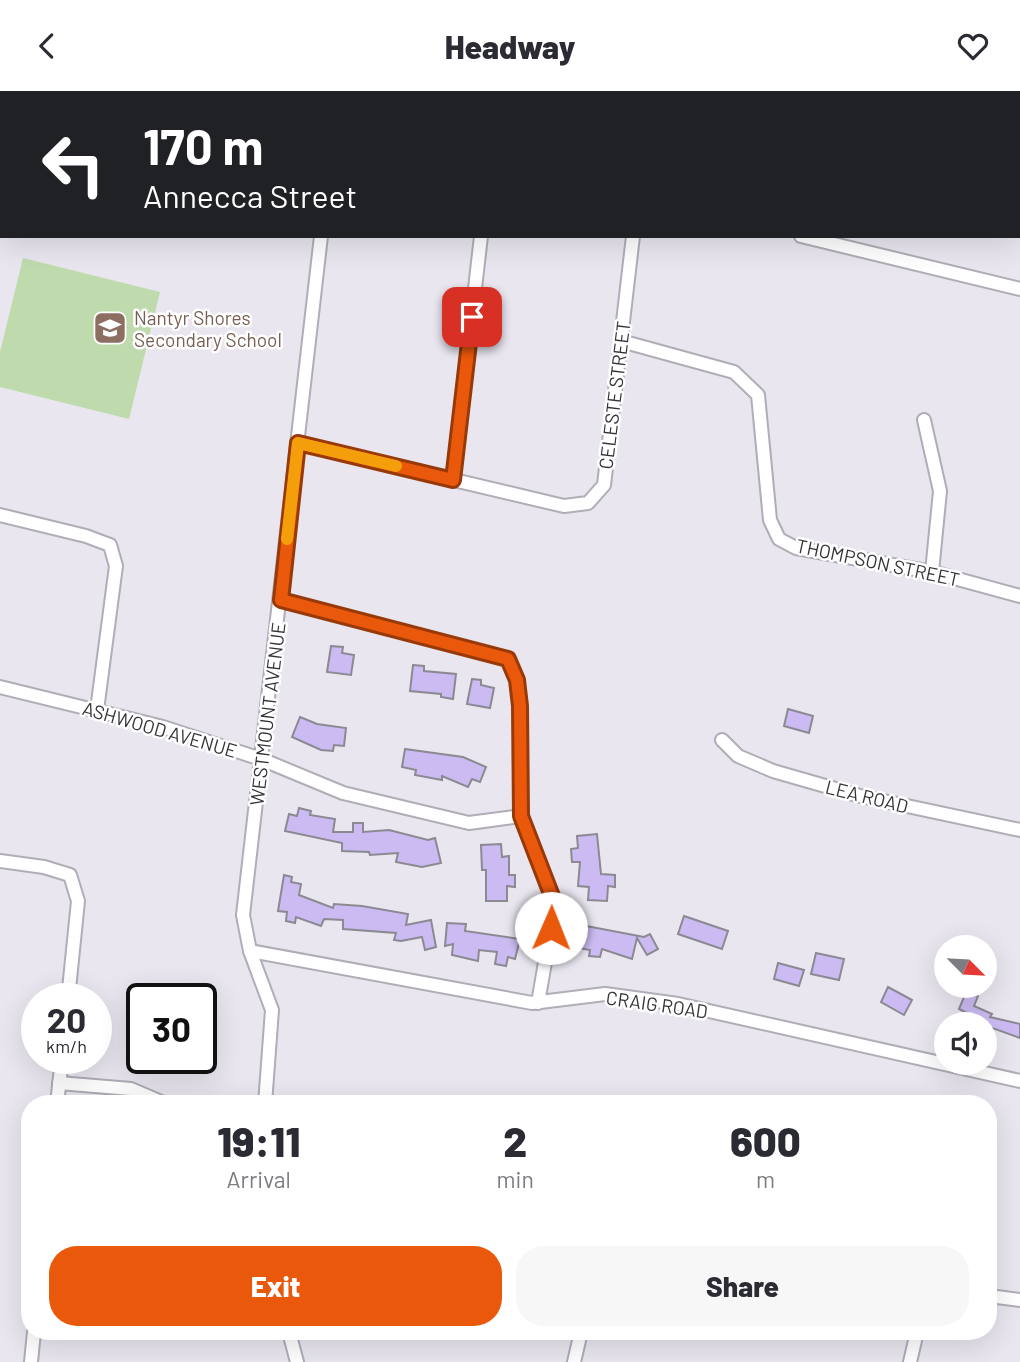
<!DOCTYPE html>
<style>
:root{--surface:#fff;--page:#f7f7f7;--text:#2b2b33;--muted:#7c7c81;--accent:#ea580c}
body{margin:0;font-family:Barlow,sans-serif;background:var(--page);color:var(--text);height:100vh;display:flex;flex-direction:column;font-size:26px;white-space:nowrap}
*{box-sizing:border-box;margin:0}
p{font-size:23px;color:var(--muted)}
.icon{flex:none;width:38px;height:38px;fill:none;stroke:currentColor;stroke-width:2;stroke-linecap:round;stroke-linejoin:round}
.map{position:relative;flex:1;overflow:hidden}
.sheet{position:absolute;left:21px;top:1004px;width:976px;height:245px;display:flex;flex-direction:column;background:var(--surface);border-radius:28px;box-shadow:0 7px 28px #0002}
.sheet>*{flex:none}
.hud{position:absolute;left:0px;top:0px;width:1020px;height:147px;box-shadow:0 7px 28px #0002;background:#202124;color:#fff;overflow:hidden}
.needle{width:46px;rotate:114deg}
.tools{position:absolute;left:934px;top:844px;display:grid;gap:14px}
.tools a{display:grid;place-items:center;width:63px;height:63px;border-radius:50%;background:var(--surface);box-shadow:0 7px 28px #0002;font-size:35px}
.speed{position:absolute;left:21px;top:892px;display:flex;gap:14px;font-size:35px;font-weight:700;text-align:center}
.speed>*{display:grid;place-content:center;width:91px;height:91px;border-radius:50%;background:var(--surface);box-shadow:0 7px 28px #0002;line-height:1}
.speed small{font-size:18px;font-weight:400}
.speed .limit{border:4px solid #111;border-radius:10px;background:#fff;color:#111}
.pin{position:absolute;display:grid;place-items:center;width:60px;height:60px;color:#fff;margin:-30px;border-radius:14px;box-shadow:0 4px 10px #0006}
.me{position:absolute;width:77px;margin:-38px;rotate:1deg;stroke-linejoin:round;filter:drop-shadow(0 0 5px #0008)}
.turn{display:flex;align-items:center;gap:24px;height:147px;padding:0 28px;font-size:32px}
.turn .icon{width:91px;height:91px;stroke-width:2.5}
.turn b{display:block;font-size:49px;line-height:60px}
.eta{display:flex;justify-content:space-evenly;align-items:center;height:119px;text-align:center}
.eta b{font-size:42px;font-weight:800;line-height:49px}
.primary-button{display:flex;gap:14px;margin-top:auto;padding:14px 28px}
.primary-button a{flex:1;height:80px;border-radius:28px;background:var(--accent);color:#fff;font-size:28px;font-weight:800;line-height:80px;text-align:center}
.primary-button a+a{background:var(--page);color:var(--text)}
header{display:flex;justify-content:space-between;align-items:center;height:91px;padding:0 28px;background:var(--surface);font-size:32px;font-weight:800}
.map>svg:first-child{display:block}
.green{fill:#bfdbae}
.building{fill:#cbbbf2;stroke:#8b8992;stroke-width:2}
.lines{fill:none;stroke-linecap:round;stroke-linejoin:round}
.lane-casing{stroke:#b0adb7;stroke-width:10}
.street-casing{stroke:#b0adb7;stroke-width:16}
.secondary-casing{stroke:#b0adb7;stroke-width:21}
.lane{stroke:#fff;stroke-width:6}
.street{stroke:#fff;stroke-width:12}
.secondary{stroke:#fff;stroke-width:18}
.route-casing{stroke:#983908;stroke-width:18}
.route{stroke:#ea580c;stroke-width:12}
.slow{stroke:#f59e0b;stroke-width:12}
.labels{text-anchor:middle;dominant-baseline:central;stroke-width:5;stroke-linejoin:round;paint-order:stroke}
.education-label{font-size:19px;fill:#785e54;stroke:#fff;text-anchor:start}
.street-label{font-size:19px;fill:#343337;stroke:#fff}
</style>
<header><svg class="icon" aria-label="back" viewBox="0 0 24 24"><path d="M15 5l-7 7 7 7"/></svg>Headway<svg class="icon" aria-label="heart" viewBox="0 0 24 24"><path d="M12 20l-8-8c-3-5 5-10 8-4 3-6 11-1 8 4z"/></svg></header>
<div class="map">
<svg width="1020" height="1271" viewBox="0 0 1020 1271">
<rect width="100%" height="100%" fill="#e9e6f0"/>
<path class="green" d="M23,167L160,201L129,328L0,296V261Z"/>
<g class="building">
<path d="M331,555L343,556L342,562L354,564L351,584L327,581Z"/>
<path d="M413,574L424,575V580L456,583L453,608L441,606V603L410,600Z"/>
<path d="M472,588L481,589V594L494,597L490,617L467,613Z"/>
<path d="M788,618L813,625L809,642L784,635Z"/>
<path d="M300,626L317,633L346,637L344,655L334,654L333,660L321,659L292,646Z"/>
<path d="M405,658L463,666L486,676L480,691L472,688L468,696L442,685V689L415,684L416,679L402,676Z"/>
<path d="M299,717L311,720L310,724L335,728L333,741H353V732H363V741L389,739L428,749L435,747L441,772L422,776L396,771L398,762L370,764L369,761L342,760V752L285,740L289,723L297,725Z"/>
<path d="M597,743L601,783L615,784V796L608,795L607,810L588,809L589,796L578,795L580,771H572L571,758L578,757L577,745Z"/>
<path d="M501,753L502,766L509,765V784H515V796L507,795V810H486V779H482L481,754Z"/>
<path d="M284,784L292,786L291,791L301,793L299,804L333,817L334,813L362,815L408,823L406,834L431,829L436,856L425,859L422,846L401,850L394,849L396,842L343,838V829L324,828L321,835L296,826L295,832L286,830L287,821L278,820Z"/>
<path d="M684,825L728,840L722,858L678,843Z"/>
<path d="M447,832L466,833L465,840L520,848L515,868L508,866L506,875L495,873L497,861L479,859L478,870L452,864L453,853L445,855Z"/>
<path d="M581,834L644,846L650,843L658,858L647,864L637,847L632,868L602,858L600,866L589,865L590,859L578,857Z"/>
<path d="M816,862L844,868L839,889L811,883Z"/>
<path d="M778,872L804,879L799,895L774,888Z"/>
<path d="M888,896L912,909L904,924L881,911Z"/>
<path d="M966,901L978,905L974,915L992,923L990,926L1020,933V947L967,928L969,923L959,918Z"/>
</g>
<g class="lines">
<defs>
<path id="lane" d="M0,36L2,37"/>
<g id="street">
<path d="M337,2V0"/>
<path d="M848,2L849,0"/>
<path d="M801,145L1020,198"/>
<path d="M621,250L734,281L758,304L770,429L779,448L796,457L932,481L1020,505"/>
<path d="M924,329L940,400L932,481"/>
<path d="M297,352L564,415L588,412L604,394L633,145"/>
<path d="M453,389L481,145"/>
<path d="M0,424L86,445L110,454L116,475L97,619"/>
<path d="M281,509L508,568L517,589L520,615L521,725L555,813L538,912"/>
<path d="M0,596L163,636L261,668L343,702L469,732L521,725"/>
<path d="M722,649L738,665L773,680L860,705L1020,739"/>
<path d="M0,770L44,776L70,784L78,810L68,908"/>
<path d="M250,860L532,912L605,903L678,913L1020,990"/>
<path d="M59,992L131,998L166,1013"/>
<path d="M57,1013L62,968"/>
<path d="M265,1013L272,919L250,860L243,824L321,145"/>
<path d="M989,1205L1020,1209"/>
<path d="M289,1241L297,1271"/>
<path d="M31,1271L34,1241"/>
<path d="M574,1271L581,1241"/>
<path d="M910,1271L917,1241"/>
</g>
<g id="secondary">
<path d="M937,0L944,2"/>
<path d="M1018,20H1020"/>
</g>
</defs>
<use href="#lane" class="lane-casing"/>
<use href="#street" class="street-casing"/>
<use href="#secondary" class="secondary-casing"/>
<use href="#lane" class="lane"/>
<use href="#street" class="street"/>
<use href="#secondary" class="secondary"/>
</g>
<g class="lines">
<defs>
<path id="route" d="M472,226L453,389L298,352L281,509L508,568L517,589L520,615L521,725L555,813L551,837"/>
</defs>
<use href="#route" class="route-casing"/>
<use href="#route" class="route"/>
<path class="slow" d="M287,448L298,352L396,375"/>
</g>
<defs>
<symbol id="school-square" viewBox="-11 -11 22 22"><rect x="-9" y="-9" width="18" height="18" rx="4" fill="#8d6e63" stroke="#fff"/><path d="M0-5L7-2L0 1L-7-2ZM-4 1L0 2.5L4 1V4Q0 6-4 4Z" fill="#fff"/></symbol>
</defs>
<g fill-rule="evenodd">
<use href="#school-square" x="91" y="218" width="38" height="38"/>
</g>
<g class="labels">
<g class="education-label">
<text x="134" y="226">Nantyr Shores<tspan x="134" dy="22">Secondary School</tspan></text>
</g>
<g class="street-label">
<text transform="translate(614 304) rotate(-83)">CELESTE STREET</text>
<text transform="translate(878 471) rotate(12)">THOMPSON STREET</text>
<text transform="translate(267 623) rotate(-83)">WESTMOUNT AVENUE</text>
<text transform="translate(160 638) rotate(16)">ASHWOOD AVENUE</text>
<text transform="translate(867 705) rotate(14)">LEA ROAD</text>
<text transform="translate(657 913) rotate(8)">CRAIG ROAD</text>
</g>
</g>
</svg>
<div class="tools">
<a><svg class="needle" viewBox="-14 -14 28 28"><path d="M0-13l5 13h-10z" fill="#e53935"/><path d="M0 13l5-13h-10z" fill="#7c7c81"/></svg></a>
<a><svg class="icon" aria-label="sound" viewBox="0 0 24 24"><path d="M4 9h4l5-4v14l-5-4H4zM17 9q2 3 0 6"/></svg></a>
</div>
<div class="speed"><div>20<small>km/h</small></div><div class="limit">30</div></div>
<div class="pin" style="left:472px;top:226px;background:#d93025"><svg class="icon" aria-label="arrive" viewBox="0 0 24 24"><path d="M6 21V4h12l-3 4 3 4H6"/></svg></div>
<svg class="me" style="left:551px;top:837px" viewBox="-20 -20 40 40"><circle r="19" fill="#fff"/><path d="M0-13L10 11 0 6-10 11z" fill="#ea580c"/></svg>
<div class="hud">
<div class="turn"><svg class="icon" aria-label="left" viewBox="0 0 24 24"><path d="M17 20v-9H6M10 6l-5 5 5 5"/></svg><div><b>170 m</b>Annecca Street</div></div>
</div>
<section class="sheet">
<div class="eta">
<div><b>19:11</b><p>Arrival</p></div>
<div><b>2</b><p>min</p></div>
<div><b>600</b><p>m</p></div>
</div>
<div class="primary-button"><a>Exit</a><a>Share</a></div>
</section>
</div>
